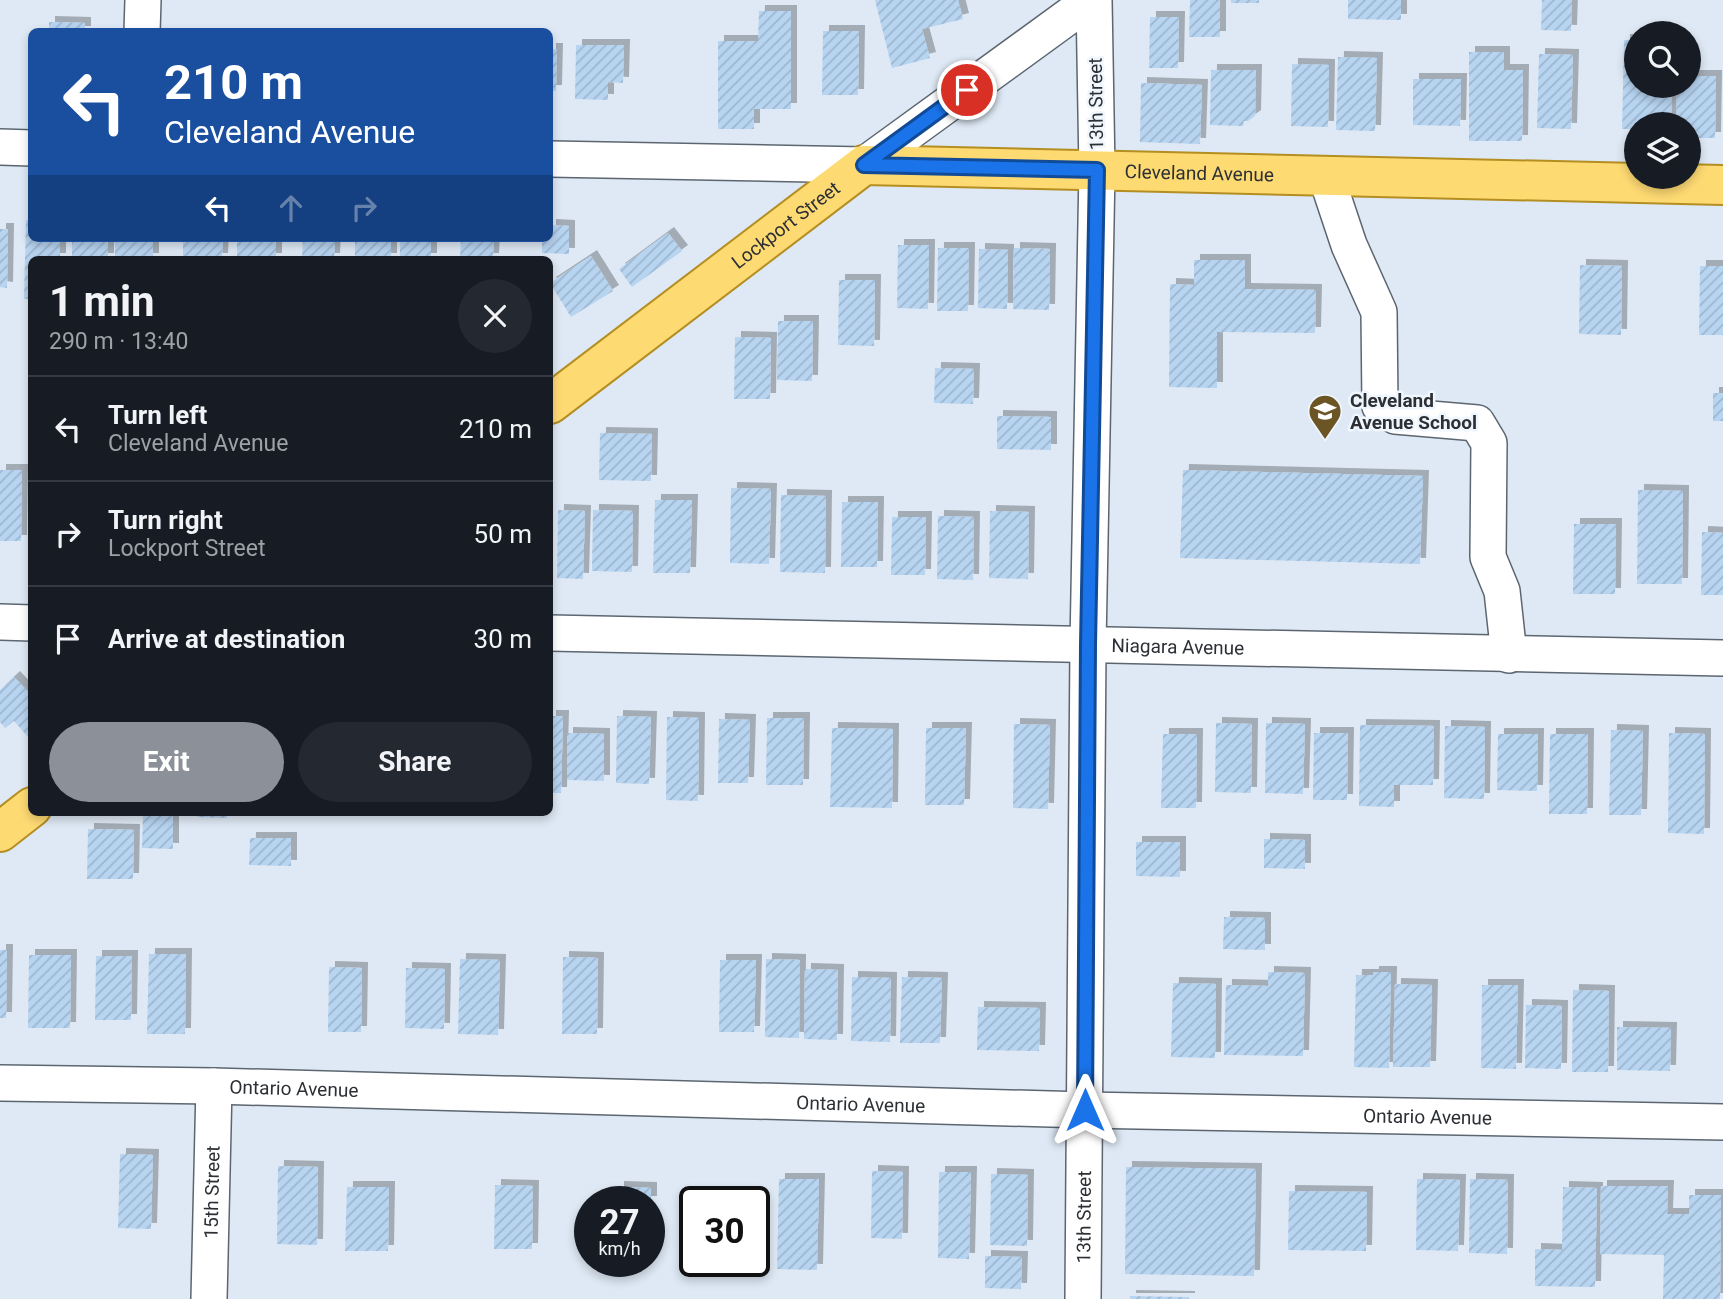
<!DOCTYPE html>
<meta charset="utf-8">
<style>
:root{--surface:#171b24;--page:#242831;--text:#f1f3f6;--muted:#9ea1a6;--line:#363941;--accent:#8c9099}
body{margin:0;font-family:Roboto,sans-serif;background:var(--page);color:var(--text);height:100vh;display:flex;flex-direction:column;font-size:26px;white-space:nowrap}
*{box-sizing:border-box;margin:0}
p{font-size:23px;color:var(--muted)}
.icon{flex:none;width:38px;height:38px;fill:none;stroke:currentColor;stroke-width:2;stroke-linecap:round;stroke-linejoin:round}
.map{position:relative;flex:1;overflow:hidden}
.side{position:absolute;left:28px;top:256px;width:525px;height:560px;display:flex;flex-direction:column;background:var(--surface);border-radius:10px;box-shadow:0 4px 10px #0003}
.side>*{flex:none}
.banner{position:absolute;left:28px;top:28px;width:525px;height:214px;border-radius:10px;box-shadow:0 4px 10px #0003;background:#1a4fa0;color:#fff;overflow:hidden}
.buttons{position:absolute;left:1624px;top:21px;display:grid;gap:14px}
.buttons a{display:grid;place-items:center;width:77px;height:77px;border-radius:50%;background:var(--surface);box-shadow:0 4px 10px #0003;font-size:35px}
.speed{position:absolute;left:574px;top:1186px;display:flex;gap:14px;font-size:35px;font-weight:700;text-align:center}
.speed>*{display:grid;place-content:center;width:91px;height:91px;border-radius:50%;background:var(--surface);box-shadow:0 4px 10px #0003;line-height:1}
.speed small{font-size:18px;font-weight:400}
.speed .limit{border:4px solid #111;border-radius:10px;background:#fff;color:#111}
.pin{position:absolute;display:grid;place-items:center;width:60px;height:60px;color:#fff;margin:-30px;border:4px solid #fff;border-radius:50%;box-shadow:0 2px 7px #0007}
.me{position:absolute;width:77px;margin:-38px;rotate:0deg;stroke-linejoin:round;filter:drop-shadow(0 0 5px #0008)}
.turn{display:flex;align-items:center;gap:24px;height:147px;padding:0 21px;font-size:32px}
.turn .icon{width:91px;height:91px;stroke-width:2.5}
.turn b{display:block;font-size:49px;line-height:60px}
.lanes{display:flex;align-items:center;height:66px;padding:0 21px;background:#0003;justify-content:center;gap:35px;direction:ltr}
.lanes .off{opacity:.35}
.round{display:grid;place-items:center;flex:none;width:74px;height:74px;border-radius:37px;background:var(--page)}
.summary{display:flex;align-items:center;justify-content:space-between;height:119px;padding:0 21px}
h1{font-size:42px;font-weight:700;line-height:52px}
.cta{display:flex;gap:14px;margin-top:auto;padding:14px 21px}
.cta a{flex:1;height:80px;border-radius:42px;background:var(--accent);color:#fff;font-size:28px;font-weight:700;line-height:80px;text-align:center}
.cta a+a{background:var(--page);color:var(--text)}
ul{padding:0;list-style:none}
li{display:flex;align-items:center;gap:21px;height:105px;padding:0 21px;border-top:2px solid var(--line)}
li div{flex:1}
li b{display:block;font-size:26px}
li em{font-style:normal}
.map>svg:first-child{display:block}
.building{fill:url(#building-hatch);filter:url(#shadow)}
.lines{fill:none;stroke-linecap:round;stroke-linejoin:round}
.minor-casing{stroke:#5c6671;stroke-width:38}
.major-casing{stroke:#b48e20;stroke-width:42}
.minor{stroke:#fff;stroke-width:35}
.major{stroke:#feda73;stroke-width:38}
.route-casing{stroke:#114b97;stroke-width:18}
.route{stroke:#1a73e8;stroke-width:12}
.labels{text-anchor:middle;dominant-baseline:central;stroke-width:5;stroke-linejoin:round;paint-order:stroke}
.street-label{font-size:19px;fill:#2c3035;stroke:#eff6fd}
.poi-label{font-size:19px;font-weight:bold;fill:#2c3035;stroke:#eff6fd;text-anchor:start}
</style>
<div class="map">
<svg width="1723" height="1299" viewBox="0 0 1723 1299">
<defs>
<pattern id="building-hatch" width="6" height="6" patternUnits="userSpaceOnUse" patternTransform="scale(1.75)"><rect width="6" height="6" fill="#b7d4f1"/><path d="M-1 1l2-2M0 6l6-6M5 7l2-2" fill="none" stroke="#9eb6cf"/></pattern>
<filter id="shadow"><feDropShadow dx="6" dy="-6" stdDeviation="0" flood-color="#0004"/></filter>
</defs>
<rect width="100%" height="100%" fill="#dee9f5"/>
<g class="building">
<path d="M875,0H958L963,19L922,29L930,58L892,68Z"/>
<path d="M1190,0H1220V37H1189Z"/>
<rect x="1231" y="0" width="28" height="3"/>
<path d="M1348,0H1401V20L1348,19Z"/>
<path d="M1542,0H1572L1571,31L1541,30Z"/>
<path d="M759,11H791V109H754V129H718V41H758Z"/>
<path d="M1150,17H1179L1178,68H1149Z"/>
<path d="M49,22L85,23V32H49Z"/>
<path d="M823,31H859L858,95H822Z"/>
<path d="M1624,40H1636V86H1672L1671,124H1636V129H1622Z"/>
<path d="M576,45H624L623,83L608,82V100L575,99Z"/>
<path d="M550,49H557L556,91H550Z"/>
<path d="M1469,52H1504V70H1523L1522,141H1469Z"/>
<path d="M1539,54L1573,55L1571,129L1537,128Z"/>
<path d="M1338,57L1377,58L1375,131L1336,130Z"/>
<path d="M1292,64L1329,65L1328,127L1291,126Z"/>
<path d="M1211,70H1256L1255,116L1248,121H1244L1243,126L1210,125Z"/>
<path d="M1689,76H1716L1715,138H1689V124H1676L1677,86H1689Z"/>
<path d="M1413,79H1461L1460,126L1413,125Z"/>
<path d="M1141,83L1202,85L1200,144L1140,142Z"/>
<path d="M26,220H32V238H60V259H32V299H24Z"/>
<path d="M550,225L569,226V254L542,253V238H550Z"/>
<path d="M0,229H8L7,288L0,287Z"/>
<path d="M668,233L682,251L632,287L619,269Z"/>
<rect x="72" y="238" width="36" height="21"/>
<rect x="115" y="238" width="38" height="21"/>
<path d="M183,238H223L222,259H183Z"/>
<rect x="237" y="238" width="39" height="21"/>
<path d="M303,238H335L334,259H302Z"/>
<rect x="355" y="238" width="36" height="21"/>
<rect x="400" y="238" width="31" height="21"/>
<path d="M461,238H494L493,259H460Z"/>
<path d="M898,245H929L928,309L897,308Z"/>
<path d="M938,248H969L968,311H937Z"/>
<path d="M1014,248L1050,249L1049,310L1013,309Z"/>
<path d="M979,249L1008,250L1007,309L978,308Z"/>
<path d="M591,256L613,291L571,317L550,283Z"/>
<path d="M1194,260H1245V289L1316,290L1315,333L1217,332V388L1169,387L1170,284L1194,285Z"/>
<path d="M1580,265L1622,266L1621,335L1579,334Z"/>
<path d="M1700,266H1723V335H1699Z"/>
<path d="M839,280H875L874,346L838,345Z"/>
<path d="M778,321H813L812,381L777,380Z"/>
<path d="M735,337L771,338L770,399H734Z"/>
<path d="M935,368L974,369L973,404L934,403Z"/>
<rect x="1713" y="393" width="10" height="28"/>
<path d="M997,416L1051,417V450L997,449Z"/>
<path d="M600,433L652,434L651,481L599,480Z"/>
<path d="M0,470H22L21,541H0Z"/>
<path d="M1183,470L1423,476L1420,564L1180,558Z"/>
<path d="M731,488L771,489L769,564L730,563Z"/>
<path d="M1638,490L1683,491L1682,584H1637Z"/>
<path d="M781,495L826,496L825,573L780,572Z"/>
<path d="M655,500H692L690,573H653Z"/>
<path d="M842,502H878L877,567H841Z"/>
<path d="M558,510L585,511L583,579L557,578Z"/>
<path d="M593,510L633,511L632,572L592,571Z"/>
<path d="M990,511L1029,512L1028,579L989,578Z"/>
<path d="M938,516L974,517L973,580L937,579Z"/>
<path d="M892,517H926L925,575H891Z"/>
<path d="M1574,524H1616L1615,594H1573Z"/>
<path d="M1702,532L1723,533V595H1701Z"/>
<path d="M14,677L32,696V734L28,737L14,721L5,728L0,722V690Z"/>
<path d="M550,716H563L561,793H550Z"/>
<path d="M617,716L651,717L649,784L616,783Z"/>
<path d="M667,717L699,718L698,801L666,800Z"/>
<path d="M767,718H804L803,785H766Z"/>
<path d="M719,719L750,720L748,783H718Z"/>
<path d="M1216,723L1252,724L1251,793L1215,792Z"/>
<path d="M1266,723L1305,724L1303,794L1265,793Z"/>
<path d="M1014,724L1050,725L1048,809L1013,808Z"/>
<path d="M1360,725L1434,726L1433,785H1394V807L1359,806Z"/>
<path d="M1445,726L1485,727L1484,799L1444,798Z"/>
<path d="M832,728L893,729L892,808L830,807Z"/>
<path d="M926,728H966L964,805H925Z"/>
<path d="M1611,730L1643,731L1641,815H1609Z"/>
<path d="M567,733L604,734V781L567,780Z"/>
<path d="M1314,733H1348L1347,800H1313Z"/>
<path d="M1669,733L1705,734L1704,834L1668,833Z"/>
<path d="M1163,734H1197L1196,808H1161Z"/>
<path d="M1498,734H1538L1537,791L1497,790Z"/>
<path d="M1550,734H1588L1587,814H1549Z"/>
<path d="M143,812H173V849L142,848Z"/>
<path d="M197,812H227V818L197,817Z"/>
<path d="M88,829L134,830L133,879H87Z"/>
<path d="M250,838H291V866L249,865Z"/>
<path d="M1264,839L1305,840V869L1264,868Z"/>
<path d="M1136,842H1180V877L1136,876Z"/>
<path d="M1224,917L1265,918V950L1223,949Z"/>
<path d="M0,950H7L6,1018H0Z"/>
<path d="M149,954H186L185,1034H147Z"/>
<path d="M29,955H71L70,1028H28Z"/>
<path d="M96,956H132L131,1020H95Z"/>
<path d="M563,957L598,958L597,1034H562Z"/>
<path d="M460,959L500,960L498,1035L458,1034Z"/>
<path d="M766,959L800,960L799,1038L765,1037Z"/>
<path d="M720,960H756L754,1032H719Z"/>
<path d="M329,967L362,968L361,1032H328Z"/>
<path d="M406,968L445,969L444,1029L405,1028Z"/>
<path d="M805,969L838,970L837,1040L804,1039Z"/>
<path d="M1268,972L1305,973L1303,1056L1224,1055L1226,985L1268,986Z"/>
<path d="M1373,972H1391L1389,1068L1354,1067L1356,975H1373Z"/>
<path d="M852,977L891,978L890,1042L851,1041Z"/>
<path d="M902,977L942,978L940,1043H900Z"/>
<path d="M1173,983L1216,984L1215,1058L1171,1057Z"/>
<path d="M1395,984L1432,985L1430,1067H1393Z"/>
<path d="M1482,985H1518L1516,1069L1481,1068Z"/>
<path d="M1573,990L1609,991L1608,1072H1572Z"/>
<path d="M1526,1005L1562,1006L1561,1069L1525,1068Z"/>
<path d="M978,1007L1040,1008L1039,1051L977,1050Z"/>
<path d="M1617,1027L1671,1028L1670,1071L1617,1070Z"/>
<path d="M120,1154L153,1155L151,1229L118,1228Z"/>
<path d="M278,1166L318,1167L317,1245L277,1244Z"/>
<path d="M1126,1167L1256,1169L1254,1276L1125,1274Z"/>
<path d="M872,1171L903,1172L902,1239L871,1238Z"/>
<path d="M939,1172H971L969,1259L938,1258Z"/>
<path d="M991,1174L1028,1175L1027,1246L990,1245Z"/>
<path d="M779,1179H819L817,1270L777,1269Z"/>
<path d="M1417,1179L1460,1180L1458,1251L1416,1250Z"/>
<path d="M1470,1179L1508,1180L1507,1254L1469,1253Z"/>
<path d="M495,1185L533,1186L532,1249H494Z"/>
<path d="M1601,1186H1668L1667,1214H1689V1195H1721L1720,1299H1663L1664,1255L1600,1254Z"/>
<path d="M347,1187H389L388,1251H345Z"/>
<path d="M618,1187L651,1188V1202H618Z"/>
<path d="M1563,1187L1597,1188L1595,1287L1535,1286V1249L1562,1250Z"/>
<path d="M1289,1191L1367,1192L1366,1251L1288,1250Z"/>
<path d="M985,1256L1022,1257L1021,1289L985,1288Z"/>
<path d="M1130,1296L1189,1297V1299H1130Z"/>
</g>
<g class="lines">
<defs>
<g id="minor">
<path d="M142,32L143,0"/>
<path d="M0,147L32,148"/>
<path d="M550,159L864,165L1091,0"/>
<path d="M1326,176L1349,245L1379,312L1380,406L1395,416L1477,423L1489,443L1488,557L1502,591L1509,655"/>
<path d="M0,622L32,623"/>
<path id="s1" d="M550,633L1723,658"/>
<path id="s2" d="M0,1083L214,1086L1085,1110L1723,1122"/>
<path id="s3" d="M209,1299L214,1086"/>
<path id="s4" d="M1083,1299L1088,645L1097,170L1094,0"/>
</g>
<g id="major">
<path id="s5" d="M550,404L864,165L1723,185"/>
<path d="M0,832L32,807"/>
</g>
</defs>
<use href="#minor" class="minor-casing"/>
<use href="#major" class="major-casing"/>
<use href="#minor" class="minor"/>
<use href="#major" class="major"/>
</g>
<g class="lines">
<defs>
<path id="route" d="M967,90L864,165L1097,170L1088,645L1085,1110"/>
</defs>
<use href="#route" class="route-casing"/>
<use href="#route" class="route"/>
</g>
<defs>
<symbol id="school-pin" viewBox="-11 -11 22 30"><path d="M0 17L-7.5 6A9.5 9.5 0 1 1 7.5 6Z" fill="#6b5524" stroke="#eff6fd"/><path d="M0-5L7-2L0 1L-7-2ZM-4 1L0 2.5L4 1V4Q0 6-4 4Z" fill="#fff"/></symbol>
</defs>
<g fill-rule="evenodd">
<use href="#school-pin" x="1306" y="392" width="38" height="52"/>
</g>
<g class="labels">
<g class="street-label">
<text transform="translate(1096 104) rotate(-91)">13th Street</text>
<text stroke="none"><textPath href="#s5" startOffset="730">Cleveland Avenue</textPath></text>
<text stroke="none"><textPath href="#s5" startOffset="296">Lockport Street</textPath></text>
<text stroke="none"><textPath href="#s1" startOffset="628">Niagara Avenue</textPath></text>
<text stroke="none"><textPath href="#s2" startOffset="294">Ontario Avenue</textPath></text>
<text stroke="none"><textPath href="#s2" startOffset="861">Ontario Avenue</textPath></text>
<text stroke="none"><textPath href="#s2" startOffset="1428">Ontario Avenue</textPath></text>
<text stroke="none"><textPath href="#s3" startOffset="107">15th Street</textPath></text>
<text stroke="none"><textPath href="#s4" startOffset="82">13th Street</textPath></text>
</g>
<g class="poi-label">
<text x="1350" y="400">Cleveland<tspan x="1350" dy="22">Avenue School</tspan></text>
</g>
</g>
</svg>
<div class="buttons">
<a><svg class="icon" aria-label="search" viewBox="0 0 24 24"><circle cx="10" cy="10" r="6"/><path d="M15 15l6 6"/></svg></a>
<a><svg class="icon" aria-label="layers" viewBox="0 0 24 24"><path d="M12 4l9 5-9 5-9-5zM3 14l9 5 9-5"/></svg></a>
</div>
<div class="speed"><div>27<small>km/h</small></div><div class="limit">30</div></div>
<div class="pin" style="left:967px;top:90px;background:#d93025"><svg class="icon" aria-label="arrive" viewBox="0 0 24 24"><path d="M6 21V4h12l-3 4 3 4H6"/></svg></div>
<svg class="me" style="left:1085px;top:1110px" viewBox="-20 -20 40 40"><path d="M0-17L14 15 0 8-14 15z" fill="#1a73e8" stroke="#fff" stroke-width="4"/></svg>
<div class="banner">
<div class="turn"><svg class="icon" aria-label="left" viewBox="0 0 24 24"><path d="M17 20v-9H6M10 6l-5 5 5 5"/></svg><div><b>210 m</b>Cleveland Avenue</div></div>
<div class="lanes"><svg class="icon" aria-label="left" viewBox="0 0 24 24"><path d="M17 20v-9H6M10 6l-5 5 5 5"/></svg><svg class="icon off" aria-label="ahead" viewBox="0 0 24 24"><path d="M12 20V5M6 11l6-6 6 6"/></svg><svg class="icon off" aria-label="right" viewBox="0 0 24 24"><path d="M7 20v-9h11M14 6l5 5-5 5"/></svg></div>
</div>
<section class="side">
<div class="summary"><div><h1>1 min</h1><p>290 m · 13:40</p></div><a class="round"><svg class="icon" aria-label="close" viewBox="0 0 24 24"><path d="M6 6l12 12M18 6L6 18"/></svg></a></div>
<ul>
<li><svg class="icon" aria-label="left" viewBox="0 0 24 24"><path d="M17 20v-9H6M10 6l-5 5 5 5"/></svg><div><b>Turn left</b><p>Cleveland Avenue</p></div><em>210 m</em></li>
<li><svg class="icon" aria-label="right" viewBox="0 0 24 24"><path d="M7 20v-9h11M14 6l5 5-5 5"/></svg><div><b>Turn right</b><p>Lockport Street</p></div><em>50 m</em></li>
<li><svg class="icon" aria-label="arrive" viewBox="0 0 24 24"><path d="M6 21V4h12l-3 4 3 4H6"/></svg><div><b>Arrive at destination</b></div><em>30 m</em></li>
</ul>
<div class="cta"><a>Exit</a><a>Share</a></div>
</section>
</div>
